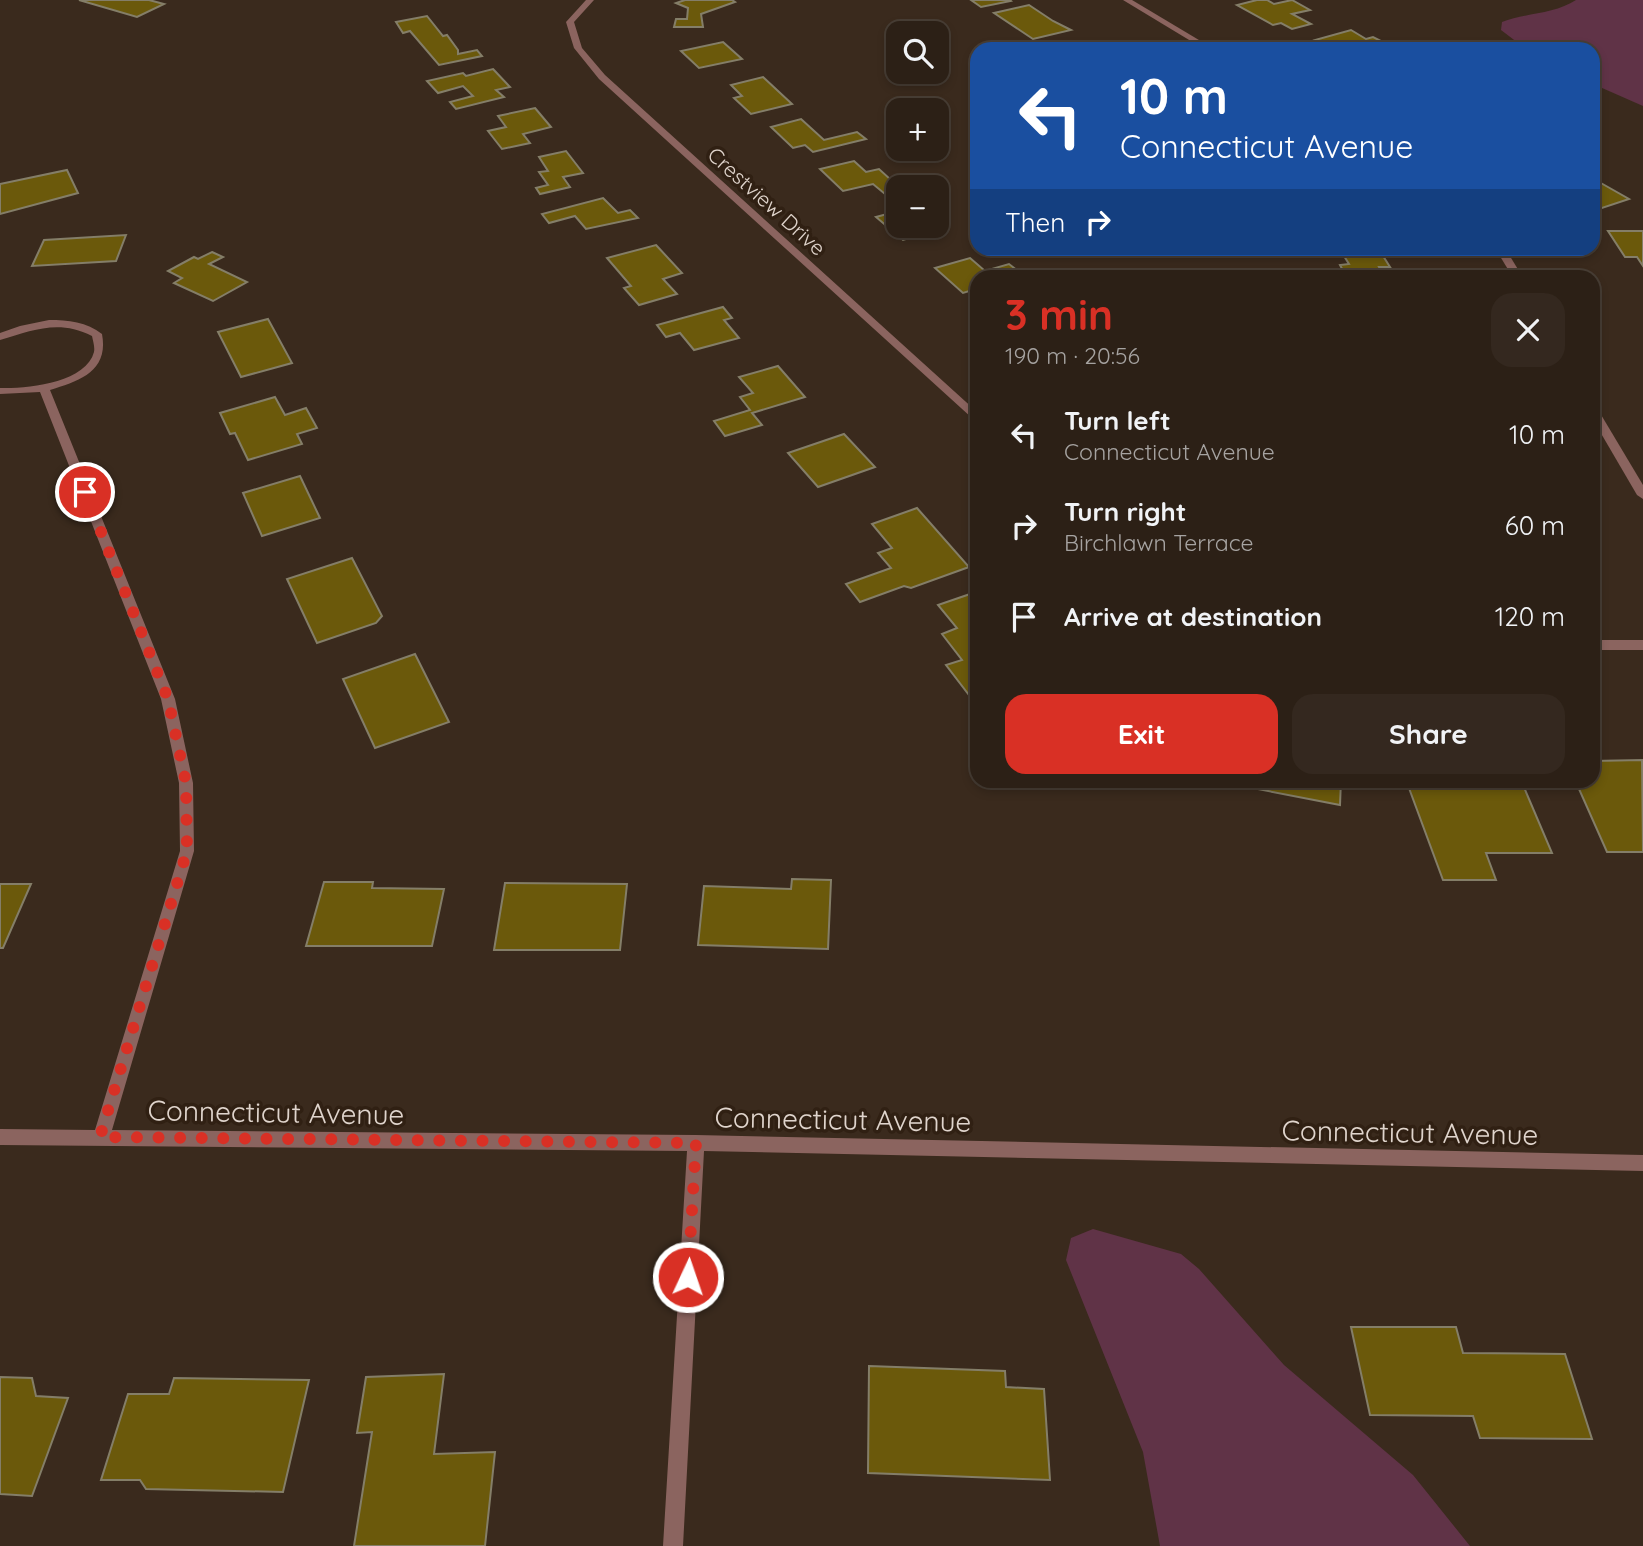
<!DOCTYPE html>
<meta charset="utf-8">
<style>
:root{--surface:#2c2016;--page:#34281f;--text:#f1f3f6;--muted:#a6a3a1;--line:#483e35;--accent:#d93025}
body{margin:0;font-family:Quicksand,sans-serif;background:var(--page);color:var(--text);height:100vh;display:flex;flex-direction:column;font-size:26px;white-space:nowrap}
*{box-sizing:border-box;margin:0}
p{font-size:23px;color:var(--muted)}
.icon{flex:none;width:38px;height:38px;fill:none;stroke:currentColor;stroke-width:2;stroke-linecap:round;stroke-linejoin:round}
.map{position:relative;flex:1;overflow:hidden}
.drawer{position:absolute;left:970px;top:270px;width:630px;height:518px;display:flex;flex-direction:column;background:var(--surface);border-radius:21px;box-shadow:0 4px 10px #0003,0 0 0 2px var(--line)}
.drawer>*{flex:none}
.banner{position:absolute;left:970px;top:42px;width:630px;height:214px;border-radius:21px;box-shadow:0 4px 10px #0003,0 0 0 2px var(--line);background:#1a4fa0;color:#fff;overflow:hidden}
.fabs{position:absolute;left:886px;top:21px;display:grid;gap:14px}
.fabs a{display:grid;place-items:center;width:63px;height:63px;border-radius:14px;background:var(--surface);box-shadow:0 4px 10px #0003,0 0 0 2px var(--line);font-size:35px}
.pin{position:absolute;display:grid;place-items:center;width:60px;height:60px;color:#fff;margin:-30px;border:4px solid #fff;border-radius:50%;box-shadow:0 2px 7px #0007}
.me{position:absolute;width:77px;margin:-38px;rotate:3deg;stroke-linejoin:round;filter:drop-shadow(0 0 5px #0008)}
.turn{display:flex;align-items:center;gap:24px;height:147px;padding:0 35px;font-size:32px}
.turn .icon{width:91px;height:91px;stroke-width:2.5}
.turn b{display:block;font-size:49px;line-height:60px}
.then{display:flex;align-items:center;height:66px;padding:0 35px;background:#0003;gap:14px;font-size:26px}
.round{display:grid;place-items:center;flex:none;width:74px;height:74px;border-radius:21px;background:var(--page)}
.headline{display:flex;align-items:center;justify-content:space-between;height:119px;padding:0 35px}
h1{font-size:42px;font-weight:700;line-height:52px;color:var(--accent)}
.cta{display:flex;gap:14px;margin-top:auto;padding:14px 35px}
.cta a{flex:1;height:80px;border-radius:21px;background:var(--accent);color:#fff;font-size:28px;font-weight:700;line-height:80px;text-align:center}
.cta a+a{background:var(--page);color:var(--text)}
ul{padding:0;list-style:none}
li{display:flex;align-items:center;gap:21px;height:91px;padding:0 35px}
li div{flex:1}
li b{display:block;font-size:26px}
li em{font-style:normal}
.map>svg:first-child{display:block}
.green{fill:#603347}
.building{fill:#6b590b;stroke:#847e68;stroke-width:2}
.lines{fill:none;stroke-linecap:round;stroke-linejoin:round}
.street{fill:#8b645f;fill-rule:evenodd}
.route{stroke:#d93025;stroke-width:12;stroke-dasharray:0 21.6}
.labels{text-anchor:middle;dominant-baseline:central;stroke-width:7;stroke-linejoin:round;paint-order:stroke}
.far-street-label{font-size:21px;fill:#e0d5cd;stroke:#302013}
.near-street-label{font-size:28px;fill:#e0d5cd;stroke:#302013}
</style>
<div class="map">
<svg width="1643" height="1546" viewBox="0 0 1643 1546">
<rect width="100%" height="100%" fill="#3a2a1d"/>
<g class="green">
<path d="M1576,0H1643V106L1593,84L1592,49H1526L1501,30L1502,22C1525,13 1555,14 1576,0Z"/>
<path d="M1093,1229L1181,1254L1199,1269L1284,1365L1413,1475L1470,1546H1160L1143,1452L1066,1260L1071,1238Z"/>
</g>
<g class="building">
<path d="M79,0H149L164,4L137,17Z"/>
<path d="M685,0H732L735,2L701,14L703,27H674L676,19H687L688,8L676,3Z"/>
<path d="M971,0H1010L1011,1L981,7Z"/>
<path d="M1257,0H1267L1274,4L1292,0L1310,10L1292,14L1311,24L1292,29L1281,23L1273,25L1237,5Z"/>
<path d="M1029,5L1053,21L1071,30L1033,39L994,13Z"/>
<path d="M427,16L443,36L447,35L458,50V54L477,50L482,56L439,65L410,31L403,33L396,22Z"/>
<path d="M1351,30L1366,39L1373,37L1385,43L1378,45L1385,49H1331L1315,40Z"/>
<path d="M723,42L742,59L699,68L681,51Z"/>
<path d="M493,69L510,87L496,90L504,97L456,109L450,102L473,96L463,86L438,93L427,81L463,73L466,76Z"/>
<path d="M763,77L792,104L751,114L734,98L742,96L731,85Z"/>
<path d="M535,108L551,127L523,134L530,143L502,149L488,131L506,127L498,116Z"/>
<path d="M801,119L824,140L857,132L866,139L813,152L805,145L793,148L771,127Z"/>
<path d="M566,151L583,173L563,177L570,187L540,194L536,188L548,185L539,172L548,171L539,157Z"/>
<path d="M854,161L866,172L879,169L891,180L903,177L914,187H898V191L885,194L873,184L843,191L820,169Z"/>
<path d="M67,170L78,193L0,214V184Z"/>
<path d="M1592,178L1629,199L1596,210L1592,207Z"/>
<path d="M603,198L618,213L630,210L638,218L586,229L575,216L549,223L542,214Z"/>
<path d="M898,211V226H931L937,230L903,240L876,217Z"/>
<path d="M1608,231H1643V266L1637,257H1625Z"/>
<path d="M126,235L116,261L32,266L44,240Z"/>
<path d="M656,245L682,273L663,279L677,294L639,305L624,288L631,286L607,258Z"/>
<path d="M1339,248H1378L1390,267H1379L1384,276H1346L1340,265L1349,264Z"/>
<path d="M212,252L223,257L209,264L247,282L213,301L174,283L182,278L168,271L194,257L198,259Z"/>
<path d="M970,258L985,271L1009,264L1023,275L976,276V289L963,293L935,268Z"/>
<path d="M723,307L732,318L724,320L739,338L694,350L680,333L666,337L657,325Z"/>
<path d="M268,319L292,363L241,377L218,332Z"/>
<path d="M778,366L805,397L752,413L762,425L725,436L714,421L750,410L740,397L753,393L739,377Z"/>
<path d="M275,397L285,415L306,408L317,428L297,434L302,444L248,460L235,433L230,434L220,413Z"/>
<path d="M844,434L875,467L818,487L788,453Z"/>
<path d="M300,476L320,518L262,536L243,493Z"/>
<path d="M917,508L969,567L911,588L904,586L860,602L846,584L891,568L878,553L892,548L872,524Z"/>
<path d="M352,558L382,616L376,623L317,643L287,579Z"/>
<path d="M976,592V692L969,695L946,665L962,660L942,634L957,628L938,605Z"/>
<path d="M415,654L449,722L375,748L343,679Z"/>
<path d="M1642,760L1643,852H1607L1575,780H1592V761Z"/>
<path d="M1238,780H1341L1340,805L1237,785Z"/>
<path d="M1406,780H1456L1458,786L1523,785L1552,853H1486L1496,880H1443Z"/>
<path d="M792,879L831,880L828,949L698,945L704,886L791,889Z"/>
<path d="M324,882H373L372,888L444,889L432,946H306Z"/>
<path d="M505,883L627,884L620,950H494Z"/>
<path d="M0,884H31L3,948H0Z"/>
<path d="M1351,1327H1456L1463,1353L1565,1354L1592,1439L1480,1438L1473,1416L1370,1415Z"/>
<path d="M869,1366L1005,1371L1006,1387L1044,1389L1050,1480L868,1473Z"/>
<path d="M444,1374L434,1454L495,1452L485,1546H354L372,1432L357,1433L366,1377Z"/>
<path d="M0,1377L32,1378L36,1396L68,1398L32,1496L0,1494Z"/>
<path d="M174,1378L309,1380L283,1492L146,1489L140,1480H101L128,1394H169Z"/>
</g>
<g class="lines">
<g class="street">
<path d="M586,0H594L574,22L582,48L605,75L976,411V419L972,418L599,79L574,48L566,22Z"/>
<path d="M1123,0H1132L1214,49H1204Z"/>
<path d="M1495,248H1505L1522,276H1512Z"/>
<path d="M49,320C68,320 87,322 102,334C109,371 80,381 50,390L175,699L193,783L194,851L112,1130L696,1135L1643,1155V1171L704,1151L683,1546H663L687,1151L0,1145V1129L95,1130L180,851L179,783L161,699L40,392L0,394V388C26,389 86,383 94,352C95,347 93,341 92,336C59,319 33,330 0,340V333L20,326Z"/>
<path d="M1592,405L1597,408L1643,485V499L1637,495L1592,418Z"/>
<rect x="1592" y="640" width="51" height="10"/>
</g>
</g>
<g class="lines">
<path class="route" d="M85,492L168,699L186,783L187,851L100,1137L696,1143L688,1277"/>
</g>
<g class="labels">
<g class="far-street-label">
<text transform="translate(767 201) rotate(42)">Crestview Drive</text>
</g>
<g class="near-street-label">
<text transform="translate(276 1112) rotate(1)">Connecticut Avenue</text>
<text transform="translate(843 1119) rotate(1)">Connecticut Avenue</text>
<text transform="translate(1410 1132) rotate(1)">Connecticut Avenue</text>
</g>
</g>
</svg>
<div class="fabs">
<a><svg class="icon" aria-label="search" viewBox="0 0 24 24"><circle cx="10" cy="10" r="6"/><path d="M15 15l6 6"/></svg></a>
<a>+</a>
<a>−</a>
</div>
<div class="pin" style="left:85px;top:492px;background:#d93025"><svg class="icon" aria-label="arrive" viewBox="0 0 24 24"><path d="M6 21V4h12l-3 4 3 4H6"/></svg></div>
<svg class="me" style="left:688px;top:1277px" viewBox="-20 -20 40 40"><circle r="17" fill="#d93025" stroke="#fff" stroke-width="3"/><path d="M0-11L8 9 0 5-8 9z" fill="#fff"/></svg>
<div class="banner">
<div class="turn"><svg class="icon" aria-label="left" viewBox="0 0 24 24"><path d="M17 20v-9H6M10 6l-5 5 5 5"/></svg><div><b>10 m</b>Connecticut Avenue</div></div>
<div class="then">Then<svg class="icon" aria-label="right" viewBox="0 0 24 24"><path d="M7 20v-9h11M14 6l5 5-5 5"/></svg></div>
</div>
<section class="drawer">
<div class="headline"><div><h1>3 min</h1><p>190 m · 20:56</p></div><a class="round"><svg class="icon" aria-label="close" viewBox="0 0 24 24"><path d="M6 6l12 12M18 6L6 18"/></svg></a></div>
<ul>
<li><svg class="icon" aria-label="left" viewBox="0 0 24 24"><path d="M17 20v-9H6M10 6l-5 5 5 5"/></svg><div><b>Turn left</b><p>Connecticut Avenue</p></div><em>10 m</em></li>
<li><svg class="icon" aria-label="right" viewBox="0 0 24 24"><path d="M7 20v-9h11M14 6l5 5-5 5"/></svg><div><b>Turn right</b><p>Birchlawn Terrace</p></div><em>60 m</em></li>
<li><svg class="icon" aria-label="arrive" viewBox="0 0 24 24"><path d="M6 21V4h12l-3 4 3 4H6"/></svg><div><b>Arrive at destination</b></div><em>120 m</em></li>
</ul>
<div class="cta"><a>Exit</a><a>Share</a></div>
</section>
</div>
